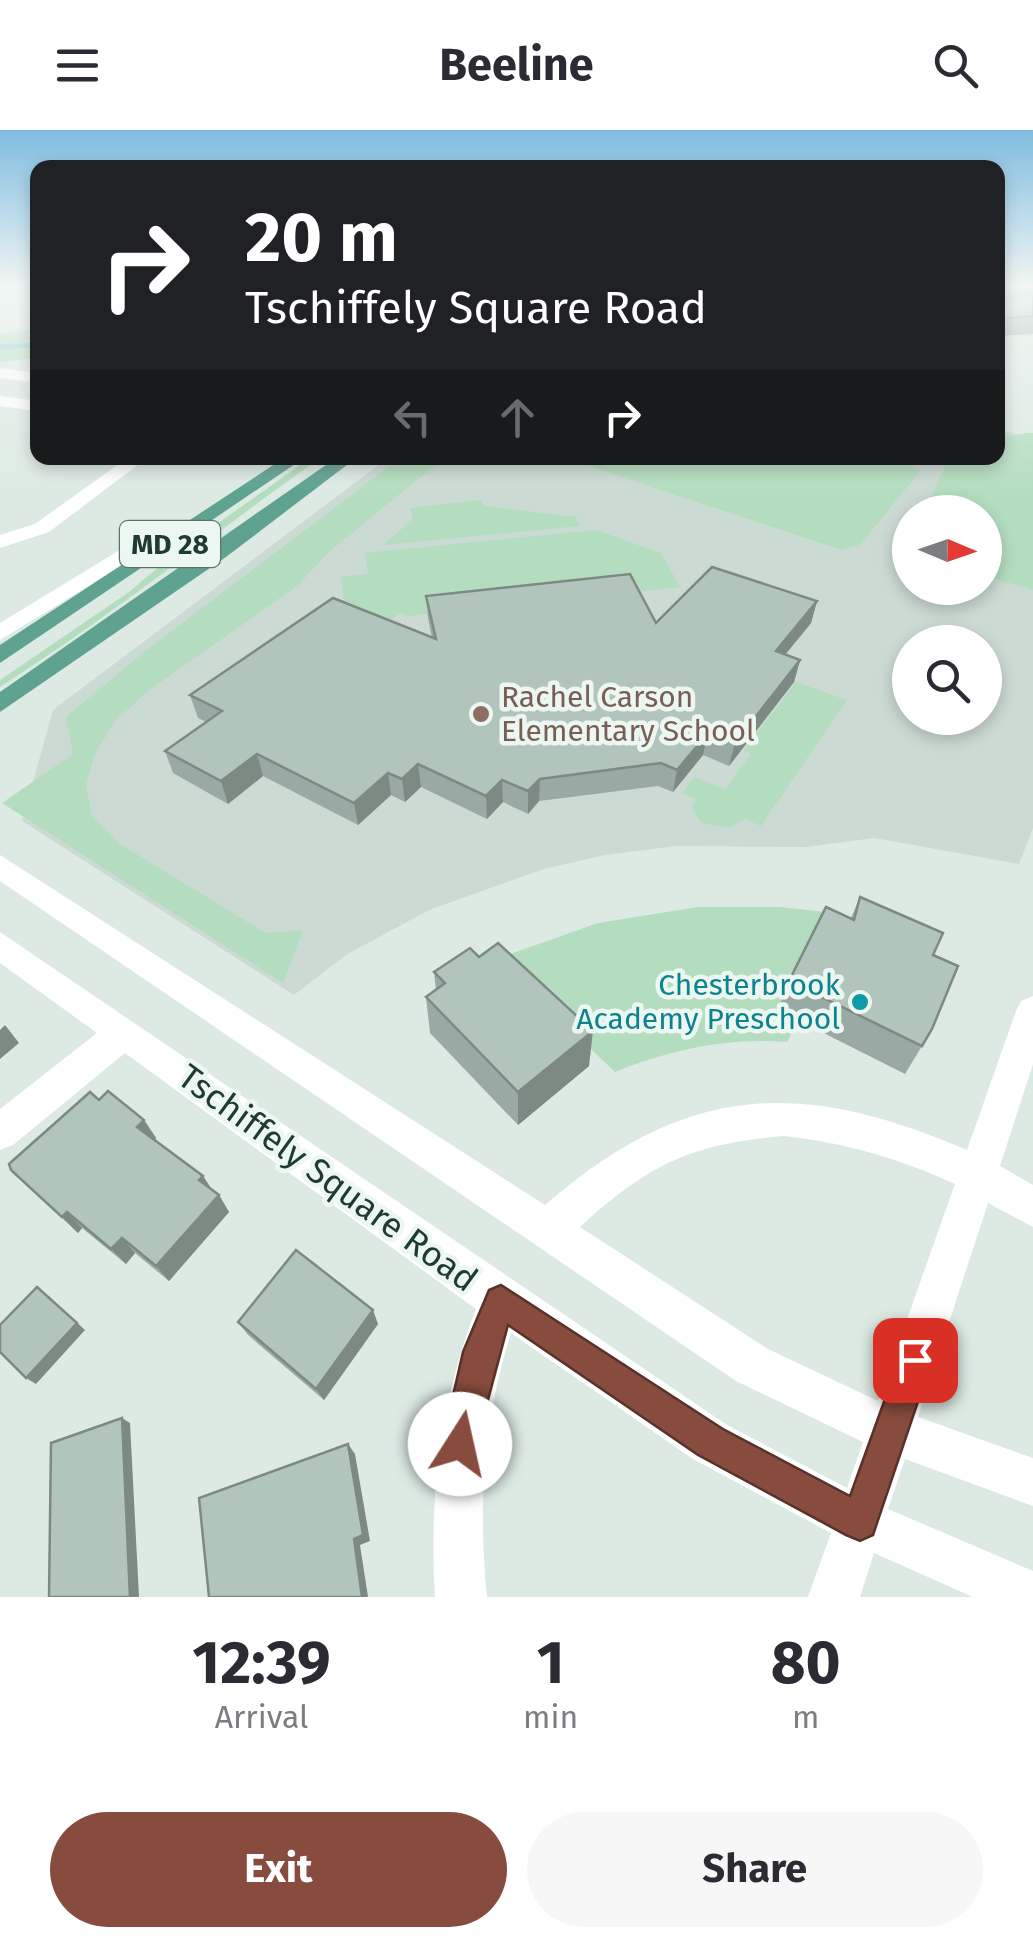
<!DOCTYPE html>
<style>
:root{--surface:#fff;--page:#f7f7f7;--text:#2b2b33;--muted:#7c7c81;--accent:#884c3e}
body{margin:0;font-family:"Fira Sans",sans-serif;background:var(--page);color:var(--text);height:100vh;display:flex;flex-direction:column;font-size:38px;white-space:nowrap}
*{box-sizing:border-box;margin:0}
p{font-size:32px;color:var(--muted)}
.icon{flex:none;width:55px;height:55px;fill:none;stroke:currentColor;stroke-width:2;stroke-linecap:round;stroke-linejoin:round}
.map{position:relative;height:1467px;overflow:hidden}
.panel{display:flex;flex-direction:column;background:var(--surface);flex:1}
.panel>*{flex:none}
.banner{position:absolute;left:30px;top:30px;width:975px;height:305px;border-radius:20px;box-shadow:0 5px 15px #0003;background:#202124;color:#fff;overflow:hidden}
.needle{width:65px;rotate:92deg}
.controls{position:absolute;left:892px;top:365px;display:grid;gap:20px}
.controls a{display:grid;place-items:center;width:110px;height:110px;border-radius:50%;background:var(--surface);box-shadow:0 5px 15px #0003;font-size:50px}
.pin{position:absolute;display:grid;place-items:center;width:85px;height:85px;color:#fff;margin:-42px;border-radius:20px;box-shadow:0 5px 15px #0006}
.me{position:absolute;width:110px;margin:-55px;rotate:10deg;stroke-linejoin:round;filter:drop-shadow(0 0 8px #0008)}
.turn{display:flex;align-items:center;gap:35px;height:210px;padding:0 50px;font-size:45px}
.turn .icon{width:130px;height:130px;stroke-width:2.5}
.turn b{display:block;font-size:70px;line-height:85px}
.lanes{display:flex;align-items:center;height:95px;padding:0 50px;background:#0003;justify-content:center;gap:50px;direction:ltr}
.lanes .off{opacity:.35}
.eta{display:flex;justify-content:space-evenly;align-items:center;height:170px;text-align:center}
.eta b{font-size:60px;font-weight:700;line-height:70px}
.cta{display:flex;gap:20px;margin-top:auto;padding:20px 50px}
.cta a{flex:1;height:115px;border-radius:60px;background:var(--accent);color:#fff;font-size:40px;font-weight:700;line-height:115px;text-align:center}
.cta a+a{background:var(--page);color:var(--text)}
header{display:flex;justify-content:space-between;align-items:center;height:130px;padding:0 50px;background:var(--surface);font-size:45px;font-weight:700}
.map>svg:first-child{display:block}
.built{fill:#cbdad3;fill-rule:evenodd}
.green{fill:#b4ddbf}
.lines{fill:none;stroke-linecap:round;stroke-linejoin:round}
.stream{stroke:#81c7d3;stroke-width:5}
.minor{fill:#fff;fill-rule:evenodd}
.major{fill:#5fa290;fill-rule:evenodd}
.wall{fill:#99a9a3}
.shaded-wall{fill:#7d8a84}
.building{fill:#b2c5bd;stroke:#7d8a84;stroke-width:2.5}
.route{fill:#884c3e;stroke:#583128;stroke-width:2.5}
.education-dot{fill:#8d6e63;stroke:#edf7f2;stroke-width:4}
.culture-dot{fill:#0f9aa8;stroke:#edf7f2;stroke-width:4}
.labels{text-anchor:middle;dominant-baseline:central;stroke-width:9;stroke-linejoin:round;paint-order:stroke}
.shield{fill:#edf7f2;stroke:#5c736c;stroke-width:2.5}
.shield-label{font-size:28px;font-weight:bold;fill:#1e3a32}
.education-label{font-size:30px;fill:#785e54;stroke:#edf7f2;text-anchor:start}
.culture-label{font-size:30px;fill:#0d838f;stroke:#edf7f2;text-anchor:end}
.near-street-label{font-size:35px;fill:#1e3a32;stroke:#edf7f2}
</style>
<header><svg class="icon" aria-label="menu" viewBox="0 0 24 24"><path d="M4 6h16M4 12h16M4 18h16"/></svg>Beeline<svg class="icon" aria-label="search" viewBox="0 0 24 24"><circle cx="10" cy="10" r="6"/><path d="M15 15l6 6"/></svg></header>
<div class="map">
<svg width="1033" height="1467" viewBox="0 0 1033 1467">
<rect width="100%" height="100%" fill="#ddeae4"/>
<path class="built" d="M998,300L1033,307V698L1019,734L874,708L807,717L677,716L605,725L544,739L429,780L346,825L294,865L22,691L53,580L388,328H998ZM910,382H985V458H910ZM910,512H985V588H910Z"/>
<g class="green">
<path d="M37,199V228L0,232V204Z"/>
<path d="M1026,303H1033V460L985,446V382H925L947,331L937,328H998V309Z"/>
<path d="M310,328H320C213,404 111,486 0,557V550L129,462L169,428Z"/>
<path d="M400,328H444L330,421L297,456L148,561L115,591L95,624L86,655L92,686L120,714L266,803L303,800L283,853L2,673L73,624L66,587L144,522Z"/>
<path d="M564,328H893L920,341L861,414L842,420Z"/>
<path d="M481,370L484,376L576,387L580,396L383,415L413,389L410,378Z"/>
<path d="M596,400L661,423L680,457L408,486L400,483L383,496L345,480L341,447L368,444L365,423Z"/>
<path d="M796,552L847,570L761,696L744,689L729,698L701,693L692,678L696,669L682,663L694,647L725,659L751,624L744,620Z"/>
<path d="M698,777H780L845,784L847,799L814,807L784,861L799,889L787,912C728,907 669,920 615,942L496,829L598,793Z"/>
</g>
<g class="lines">
<path class="stream" d="M0,217L38,215"/>
<g class="minor">
<path d="M0,238L38,243V253L0,248Z"/>
<path d="M0,266L38,271V281L0,276Z"/>
<path d="M127,328H147L49,402L0,418V405L35,394Z"/>
<path d="M182,400L189,402V410L154,416L0,510V493L141,407Z"/>
<path d="M0,725L545,1075C686,953 799,948 967,1020L1016,881L1021,871L1033,866V934L1000,1036L1033,1055V1097L988,1073L918,1287L1033,1328V1376L905,1329L888,1379L1033,1441V1467H973L874,1423L860,1467H808L831,1403L693,1329L511,1203C483,1290 478,1377 487,1467H435C429,1367 440,1273 476,1179L125,923L13,1015L0,1020V979L97,903L0,833V802L727,1295L847,1358L863,1312L736,1251L0,751ZM784,1006C846,1013 898,1028 955,1054L878,1271L768,1219L580,1097C649,1034 691,1014 784,1006Z"/>
</g>
<g class="major">
<path d="M284,328H304L0,533V515Z"/>
<path d="M336,328H356L226,427L0,582V562Z"/>
</g>
</g>
<g class="wall">
<path d="M998,157H1033V204L998,206Z"/>
<path d="M426,466L656,493L817,471L811,493L785,525L800,530L794,552L729,636L703,625L673,662L658,656L539,671L528,684L503,672L487,689L421,657L405,672L391,665L358,695L263,646L228,674L173,643L165,621L206,592L198,588L190,565L432,508L428,488Z"/>
<path d="M860,767L933,825L922,916L905,944L778,880L789,851L851,788Z"/>
<path d="M479,827L589,936L518,995L430,903L426,867L436,860L434,842Z"/>
<path d="M99,970L144,990L156,1008L155,1010L203,1046L212,1060L219,1065L229,1082L169,1151L135,1123L126,1134L82,1098L78,1103L11,1040Z"/>
<path d="M238,1192L378,1194L324,1270L248,1205Z"/>
</g>
<g class="shaded-wall">
<path d="M817,471L811,493L770,543L776,521Z"/>
<path d="M800,530L794,552L729,636L735,613Z"/>
<path d="M708,603L703,625L673,662L677,640Z"/>
<path d="M257,624L263,646L228,674L221,651Z"/>
<path d="M418,634L421,657L405,672L402,649Z"/>
<path d="M388,643L391,665L358,695L354,673Z"/>
<path d="M540,649L539,671L528,684V661Z"/>
<path d="M502,650L503,672L487,689L486,666Z"/>
<path d="M5,895L19,913L0,929V900Z"/>
<path d="M593,901L589,936L518,995V962Z"/>
<path d="M144,990L156,1008L149,1015L137,997Z"/>
<path d="M203,1046L214,1063L199,1050Z"/>
<path d="M219,1065L229,1082L169,1151L156,1136Z"/>
<path d="M67,1082L82,1098L78,1103L62,1087Z"/>
<path d="M122,1108L135,1123L126,1134L111,1119Z"/>
<path d="M46,1164L85,1200L36,1254L26,1248Z"/>
<path d="M373,1180L378,1194L324,1270L316,1259Z"/>
<path d="M122,1288L130,1293L139,1467H130Z"/>
<path d="M348,1314L355,1324L370,1411L360,1415L368,1467H362L354,1409Z"/>
</g>
<g class="building">
<path d="M998,157H1002L1000,164L1004,168L1033,165V186L998,189Z"/>
<path d="M712,437L817,471L776,521L800,530L735,613L708,603L677,640L661,633L540,649L528,661L502,650L486,666L418,634L402,649L388,643L354,673L257,624L221,651L165,621L222,581L190,565L333,468L436,509L426,466L630,444L656,493Z"/>
<path d="M860,767L943,803L933,825L958,836L932,899L922,916L789,851L826,777L854,790Z"/>
<path d="M498,813L593,901L518,962L426,867L445,853L434,842L470,818L479,827Z"/>
<path d="M108,961L144,990L137,997L203,1046L199,1050L219,1065L156,1136L122,1108L111,1119L67,1082L62,1087L11,1040L9,1034L90,962L99,970Z"/>
<path d="M296,1120L373,1180L316,1259L238,1192Z"/>
<path d="M37,1157L77,1193L26,1248L0,1222V1195Z"/>
<path d="M122,1288L130,1467H49L51,1313Z"/>
<path d="M348,1314L363,1405L354,1409L362,1467H209L199,1368Z"/>
</g>
<linearGradient id="sky" x2="0" y2="1"><stop stop-color="#7fbce0"/><stop offset="0.43" stop-color="#f0f6f3"/><stop offset="1" stop-color="#f0f6f3" stop-opacity="0"/></linearGradient>
<rect width="1033" height="362" fill="url(#sky)"/>
<path class="route" d="M501,1155L723,1299L850,1366L903,1219L915,1214L927,1219L932,1230L873,1405L860,1411L846,1405L698,1325L508,1195L473,1326L460,1332L448,1326L442,1314L463,1222L489,1160Z"/>
<circle class="education-dot" cx="481" cy="584" r="10"/>
<circle class="culture-dot" cx="860" cy="872" r="10"/>
<g class="labels">
<rect class="shield" x="120" y="391" width="100" height="46" rx="8"/>
<g class="shield-label">
<text x="170" y="414">MD 28</text>
</g>
<g class="education-label">
<text x="501" y="567">Rachel Carson<tspan x="501" dy="34">Elementary School</tspan></text>
</g>
<g class="culture-label">
<text x="840" y="855">Chesterbrook<tspan x="840" dy="34">Academy Preschool</tspan></text>
</g>
<g class="near-street-label">
<text transform="translate(328 1048) rotate(36)">Tschiffely Square Road</text>
</g>
</g>
</svg>
<div class="controls">
<a><svg class="needle" viewBox="-14 -14 28 28"><path d="M0-13l5 13h-10z" fill="#e53935"/><path d="M0 13l5-13h-10z" fill="#7c7c81"/></svg></a>
<a><svg class="icon" aria-label="search" viewBox="0 0 24 24"><circle cx="10" cy="10" r="6"/><path d="M15 15l6 6"/></svg></a>
</div>
<div class="pin" style="left:915px;top:1230px;background:#d93025"><svg class="icon" aria-label="arrive" viewBox="0 0 24 24"><path d="M6 21V4h12l-3 4 3 4H6"/></svg></div>
<svg class="me" style="left:460px;top:1314px" viewBox="-20 -20 40 40"><circle r="19" fill="#fff"/><path d="M0-13L10 11 0 6-10 11z" fill="#884c3e"/></svg>
<div class="banner">
<div class="turn"><svg class="icon" aria-label="right" viewBox="0 0 24 24"><path d="M7 20v-9h11M14 6l5 5-5 5"/></svg><div><b>20 m</b>Tschiffely Square Road</div></div>
<div class="lanes"><svg class="icon off" aria-label="left" viewBox="0 0 24 24"><path d="M17 20v-9H6M10 6l-5 5 5 5"/></svg><svg class="icon off" aria-label="ahead" viewBox="0 0 24 24"><path d="M12 20V5M6 11l6-6 6 6"/></svg><svg class="icon" aria-label="right" viewBox="0 0 24 24"><path d="M7 20v-9h11M14 6l5 5-5 5"/></svg></div>
</div>
</div>
<section class="panel">
<div class="eta">
<div><b>12:39</b><p>Arrival</p></div>
<div><b>1</b><p>min</p></div>
<div><b>80</b><p>m</p></div>
</div>
<div class="cta"><a>Exit</a><a>Share</a></div>
</section>
